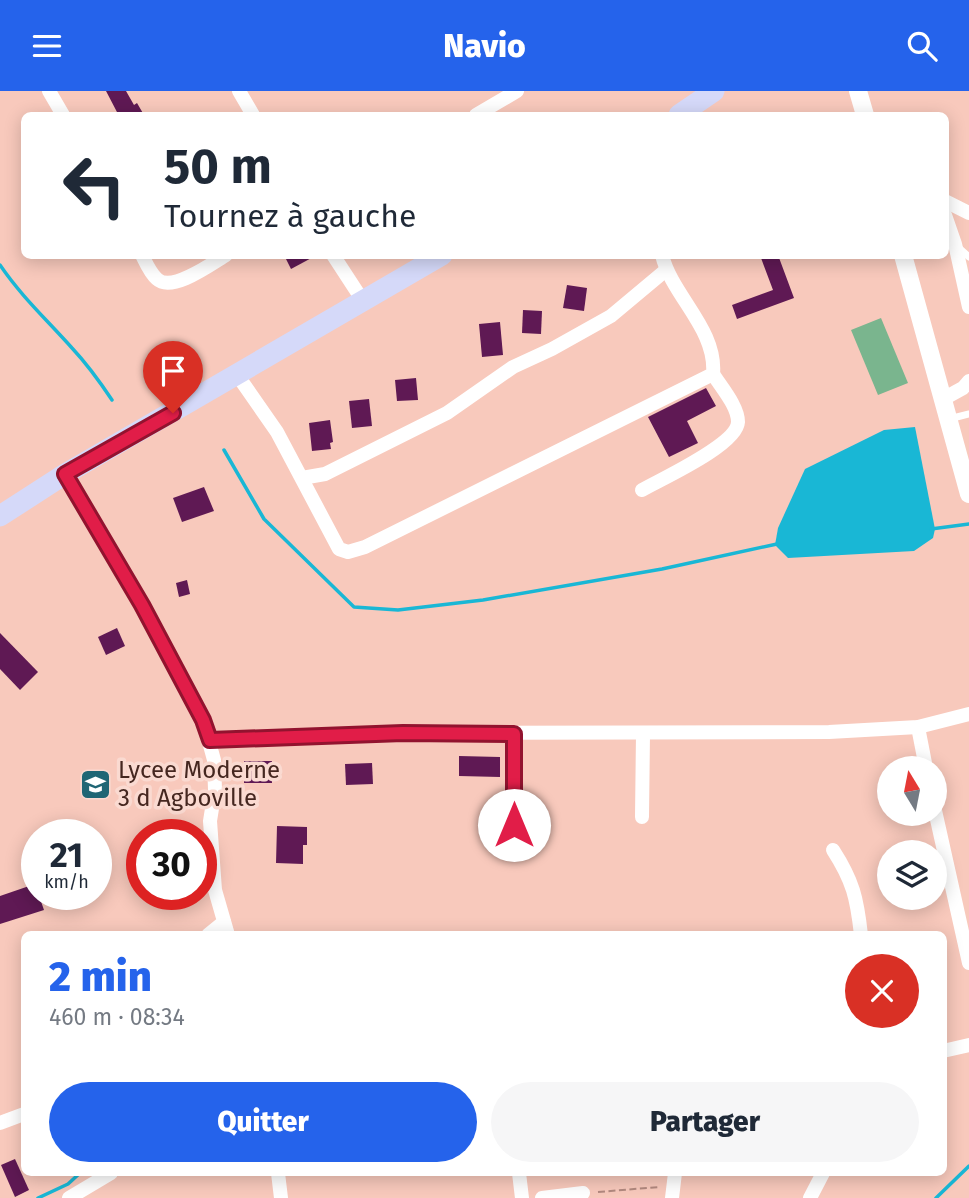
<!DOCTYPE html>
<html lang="fr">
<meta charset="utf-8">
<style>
:root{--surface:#fff;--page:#f6f6f7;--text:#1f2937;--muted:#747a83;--accent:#2563eb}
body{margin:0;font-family:"Fira Sans",sans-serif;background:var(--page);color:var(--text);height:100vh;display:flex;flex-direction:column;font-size:26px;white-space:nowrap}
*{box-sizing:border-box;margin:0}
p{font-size:23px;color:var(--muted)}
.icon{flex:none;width:38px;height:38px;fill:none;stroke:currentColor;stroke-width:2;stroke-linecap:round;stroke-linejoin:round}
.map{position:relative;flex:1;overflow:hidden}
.panel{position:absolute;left:21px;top:840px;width:926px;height:245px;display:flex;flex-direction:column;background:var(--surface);border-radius:10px;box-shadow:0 4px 18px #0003}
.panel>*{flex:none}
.banner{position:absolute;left:21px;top:21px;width:928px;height:147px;border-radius:10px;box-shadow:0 4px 18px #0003;background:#fff;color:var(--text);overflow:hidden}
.needle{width:46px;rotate:350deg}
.fabs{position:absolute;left:877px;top:665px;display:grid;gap:14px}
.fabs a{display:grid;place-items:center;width:70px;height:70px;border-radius:50%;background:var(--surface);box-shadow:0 4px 18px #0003;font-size:35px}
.speed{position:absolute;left:21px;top:728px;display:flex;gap:14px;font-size:35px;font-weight:700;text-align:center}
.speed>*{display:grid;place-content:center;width:91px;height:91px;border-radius:50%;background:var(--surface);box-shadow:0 4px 18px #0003;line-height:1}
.speed small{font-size:18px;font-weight:400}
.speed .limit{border:10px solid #d22;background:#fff;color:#111}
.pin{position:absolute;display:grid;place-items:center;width:60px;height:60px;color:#fff;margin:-72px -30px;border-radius:50% 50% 50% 0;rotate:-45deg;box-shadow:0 0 7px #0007}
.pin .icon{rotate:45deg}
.me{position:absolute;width:77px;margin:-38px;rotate:0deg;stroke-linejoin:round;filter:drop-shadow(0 0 5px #0008)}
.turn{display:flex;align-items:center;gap:24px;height:147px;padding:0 28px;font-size:32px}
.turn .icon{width:91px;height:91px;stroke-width:2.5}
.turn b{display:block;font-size:49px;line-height:60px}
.round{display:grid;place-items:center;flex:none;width:74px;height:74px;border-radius:37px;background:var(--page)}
.summary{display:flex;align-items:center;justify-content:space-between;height:119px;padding:0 28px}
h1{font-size:42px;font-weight:800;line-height:52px;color:var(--accent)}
.cta{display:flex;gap:14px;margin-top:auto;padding:14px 28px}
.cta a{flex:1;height:80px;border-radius:42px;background:var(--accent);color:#fff;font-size:28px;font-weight:800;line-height:80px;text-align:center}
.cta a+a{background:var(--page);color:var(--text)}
header{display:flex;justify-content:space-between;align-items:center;height:91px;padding:0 28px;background:var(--accent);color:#fff;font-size:32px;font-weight:800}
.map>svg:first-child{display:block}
.green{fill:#7ab58e}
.water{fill:#19b7d5}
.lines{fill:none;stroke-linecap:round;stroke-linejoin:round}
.stream{stroke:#19b7d5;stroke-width:3.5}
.building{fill:#5f1954}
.path{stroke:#b2897f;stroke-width:2;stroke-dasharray:7 3.5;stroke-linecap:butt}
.service{stroke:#fff;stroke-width:7}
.minor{stroke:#fff;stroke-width:14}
.tertiary{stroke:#fff;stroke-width:18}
.secondary{stroke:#d5d9f9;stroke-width:21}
.route-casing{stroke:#92132f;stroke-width:18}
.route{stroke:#e11d48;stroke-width:12}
.labels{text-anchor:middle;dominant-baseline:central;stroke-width:7;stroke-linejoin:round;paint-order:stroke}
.poi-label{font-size:24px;fill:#452720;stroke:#fadad1;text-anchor:start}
</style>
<header><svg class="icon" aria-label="menu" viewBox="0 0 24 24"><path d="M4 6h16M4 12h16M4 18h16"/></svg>Navio<svg class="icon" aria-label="search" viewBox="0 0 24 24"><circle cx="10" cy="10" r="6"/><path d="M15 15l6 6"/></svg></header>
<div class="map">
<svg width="969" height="1107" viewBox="0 0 969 1107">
<rect width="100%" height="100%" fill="#f8c9bc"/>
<path class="green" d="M881,227L908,292L878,304L851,239Z"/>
<path class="water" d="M915,336L935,438L933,447L914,460L788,467L775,454L778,437L805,378L884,339Z"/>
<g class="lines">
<g class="stream">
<path d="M0,174C21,205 47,229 72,257C87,273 100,291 112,309"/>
<path d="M224,359L264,428L354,516L398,519L483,509L662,478L777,453"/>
<path d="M931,438L969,433"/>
<path d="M38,1107L68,1093L80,1082"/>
<path d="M936,1107L969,1075"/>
</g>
</g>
<g class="building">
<path d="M106,0H126L134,14L137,12L144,24H116L118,23Z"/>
<path d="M284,164H317L291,178Z"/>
<path d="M768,164H778L794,207L737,228L732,214L773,199L761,167Z"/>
<path d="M567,194L587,197L584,220L563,217Z"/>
<path d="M523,219L542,220L541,243L522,242Z"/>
<path d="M500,231L503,264L482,266L479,233Z"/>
<path d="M416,287L418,309L397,310L395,289Z"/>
<path d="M706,297L716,315L687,330L698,352L669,366L648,326Z"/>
<path d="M369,308L372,335L352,337L349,310Z"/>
<path d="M330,329L333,351L330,352L331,358L312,360L309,332Z"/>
<path d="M204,396L214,420L182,431L173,407Z"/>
<path d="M187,489L190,503L179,506L176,492Z"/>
<path d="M117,537L125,555L106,564L98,546Z"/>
<path d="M0,542L38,581L20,599L0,578Z"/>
<path d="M459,665L500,666V686L459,685Z"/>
<rect x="244" y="670" width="28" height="22"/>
<path d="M372,672L373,693L346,694L345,673Z"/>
<path d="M277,735L307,736V754H303V773L276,772Z"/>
<path d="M35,793L44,819L0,833V805Z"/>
<path d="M15,1068L29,1099L15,1106L1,1074Z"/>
</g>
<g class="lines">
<path class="path" d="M598,1101L659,1096"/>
<g class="service">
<path d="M958,156L969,166"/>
<path d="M949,328L969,323"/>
</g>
<g class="minor">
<path d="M49,0L63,24"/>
<path d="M239,0L253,24"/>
<path d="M476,24L517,0"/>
<path d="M945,110L969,122"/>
<path d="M945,124L955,153L969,216"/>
<path d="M142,164C146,172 150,182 157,188C172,202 211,173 226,164"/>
<path d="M333,164L363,210"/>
<path d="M238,285L277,341L339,458L348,461L365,456L713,283C717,238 672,205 662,164"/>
<path d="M943,308L963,297L969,290"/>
<path d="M65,383L142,514L203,629L214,669L215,699L210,730L215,799L228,844"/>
<path d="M302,387L325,383L447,322L513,276L552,258L611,225L666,179"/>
<path d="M642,399C661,388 737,354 738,331C738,315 721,296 713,283"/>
<path d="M918,636L926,677"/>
<path d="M514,643V757"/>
<path d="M210,649L403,642L829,641L918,636L969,623"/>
<path d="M934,715L969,872"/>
<path d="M642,726L643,643"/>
<path d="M833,759C853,790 857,807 861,844"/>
<path d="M208,844L224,831"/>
<path d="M943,960L969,954"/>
<path d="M0,1032L24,1023"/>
<path d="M278,1082L281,1107"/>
<path d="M519,1082L522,1107"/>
<path d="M69,1107L111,1082"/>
<path d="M542,1107L583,1102"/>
<path d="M672,1107L675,1082"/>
<path d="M810,1107L823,1082"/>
</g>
<g class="tertiary">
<path d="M858,0L865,24"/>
<path d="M903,164L969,403"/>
</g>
<g class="secondary">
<path d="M679,24L714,0"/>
<path d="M0,425L65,383L442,164"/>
</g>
</g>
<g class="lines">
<defs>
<path id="route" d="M173,322L65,383L142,514L203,629L210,649L403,642L514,643V734"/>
</defs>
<use href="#route" class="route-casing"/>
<use href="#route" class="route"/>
</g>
<defs>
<symbol id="school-square" viewBox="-11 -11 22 22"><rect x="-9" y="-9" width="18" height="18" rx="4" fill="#1f6675" stroke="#fadad1"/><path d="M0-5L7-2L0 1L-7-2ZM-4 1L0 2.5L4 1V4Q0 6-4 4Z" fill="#fff"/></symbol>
</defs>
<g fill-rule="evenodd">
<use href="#school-square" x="78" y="676" width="35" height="35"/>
</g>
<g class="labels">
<g class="poi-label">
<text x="118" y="679">Lycee Moderne<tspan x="118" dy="28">3 d Agboville</tspan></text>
</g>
</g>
</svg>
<div class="fabs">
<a><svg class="needle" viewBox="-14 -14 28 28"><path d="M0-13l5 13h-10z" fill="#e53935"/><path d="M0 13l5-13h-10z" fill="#747a83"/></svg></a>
<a><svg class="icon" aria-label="layers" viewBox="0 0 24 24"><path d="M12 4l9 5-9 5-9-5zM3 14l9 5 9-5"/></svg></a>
</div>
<div class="speed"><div>21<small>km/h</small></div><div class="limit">30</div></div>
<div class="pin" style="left:173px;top:322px;background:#d93025"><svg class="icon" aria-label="arrive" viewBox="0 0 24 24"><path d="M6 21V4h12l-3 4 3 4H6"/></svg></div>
<svg class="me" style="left:514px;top:734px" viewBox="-20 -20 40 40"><circle r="19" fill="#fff"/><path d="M0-13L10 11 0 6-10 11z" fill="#e11d48"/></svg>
<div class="banner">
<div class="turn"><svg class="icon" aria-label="left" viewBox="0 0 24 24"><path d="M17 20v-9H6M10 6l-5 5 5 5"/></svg><div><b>50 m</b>Tournez à gauche</div></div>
</div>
<section class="panel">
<div class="summary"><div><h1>2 min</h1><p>460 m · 08:34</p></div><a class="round" style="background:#d93025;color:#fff"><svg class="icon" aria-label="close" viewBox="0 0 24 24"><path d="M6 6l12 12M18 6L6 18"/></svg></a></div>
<div class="cta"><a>Quitter</a><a>Partager</a></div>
</section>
</div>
